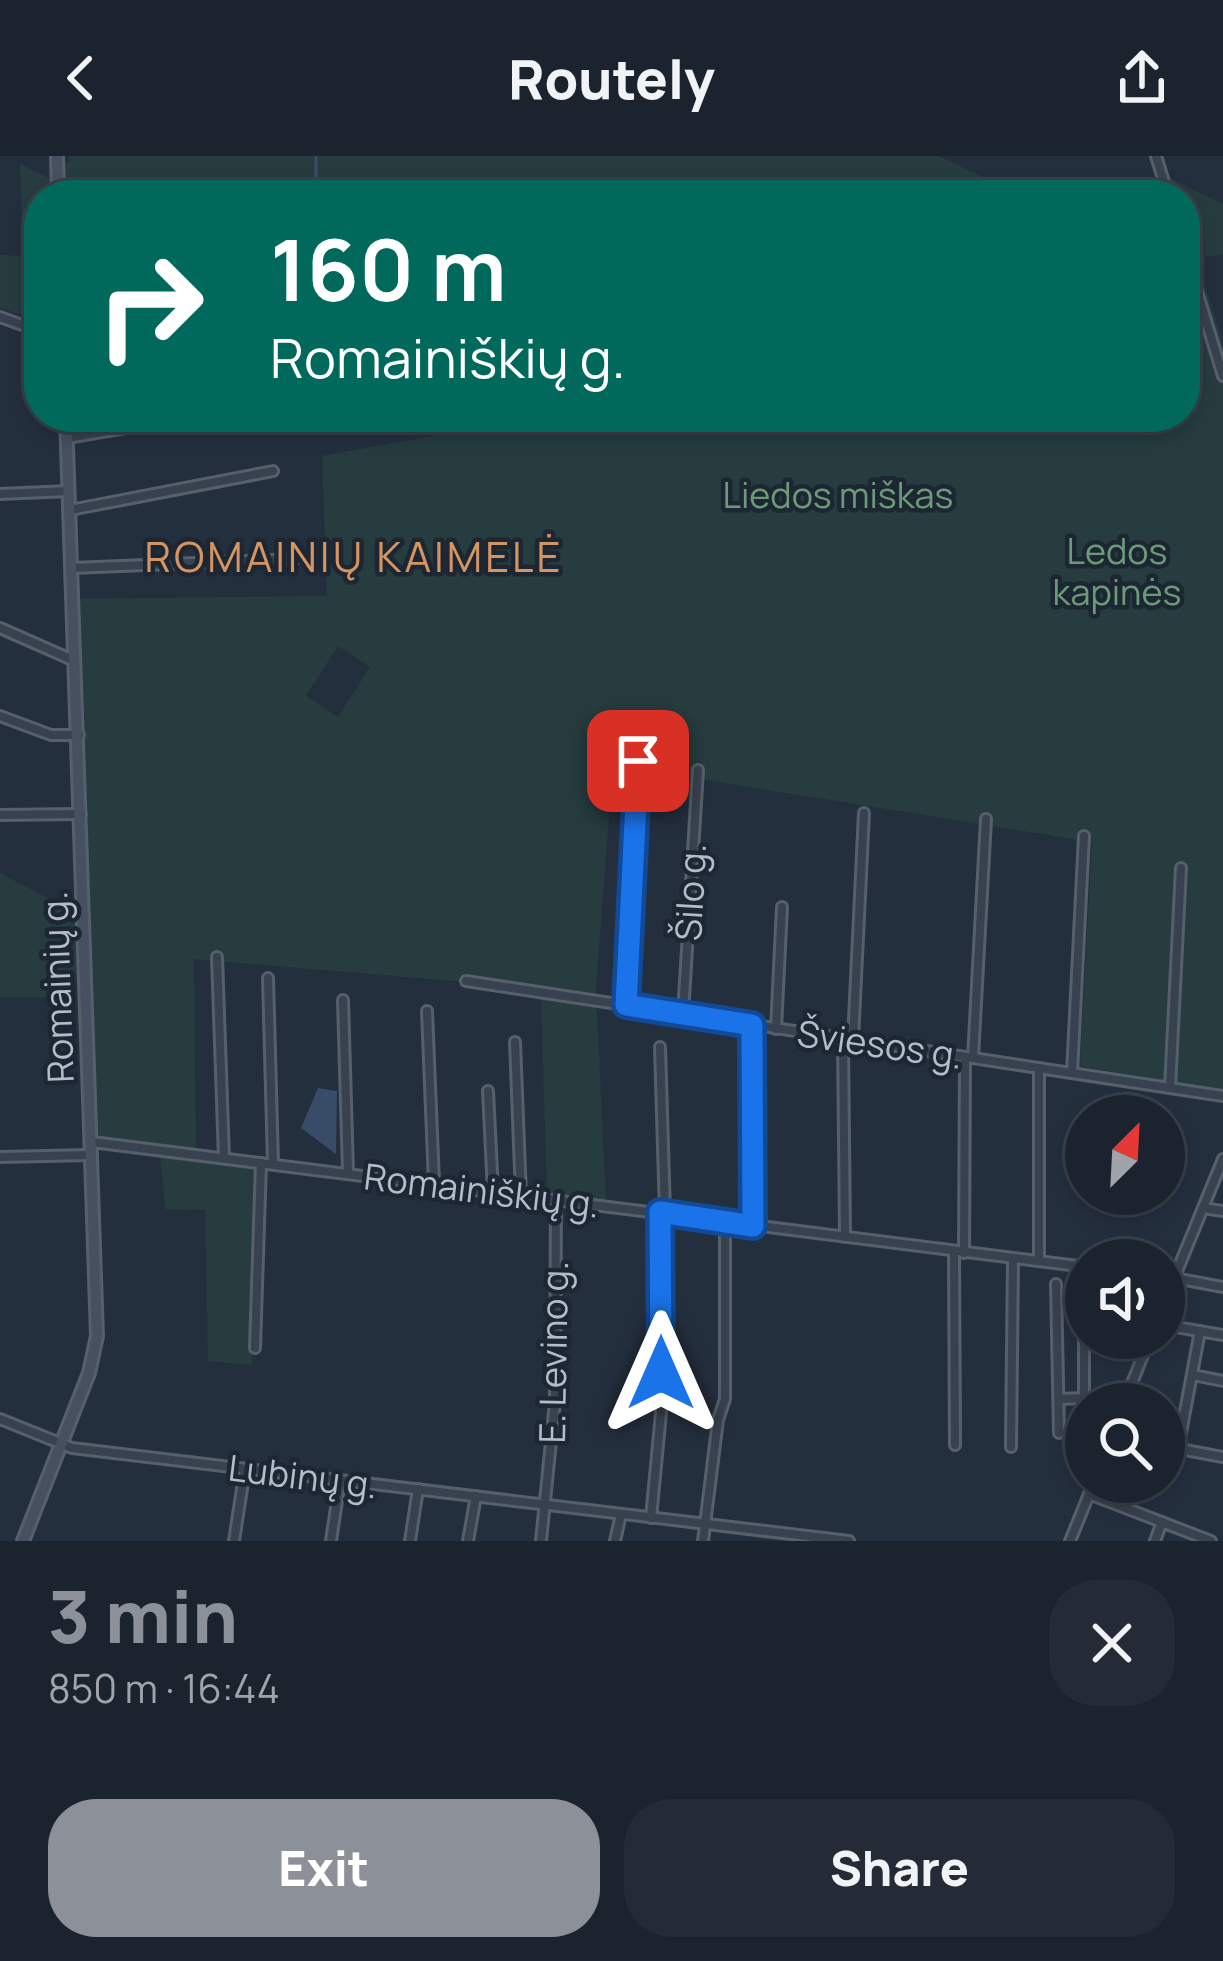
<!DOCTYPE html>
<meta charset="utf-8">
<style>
:root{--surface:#1b232e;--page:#242b36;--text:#f1f3f6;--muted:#a0a4aa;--line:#39404a;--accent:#8c9099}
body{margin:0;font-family:Manrope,sans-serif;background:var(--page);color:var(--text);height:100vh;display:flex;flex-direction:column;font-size:45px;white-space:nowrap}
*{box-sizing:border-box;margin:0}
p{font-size:39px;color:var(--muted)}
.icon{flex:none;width:66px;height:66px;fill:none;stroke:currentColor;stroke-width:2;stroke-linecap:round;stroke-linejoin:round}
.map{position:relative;height:1385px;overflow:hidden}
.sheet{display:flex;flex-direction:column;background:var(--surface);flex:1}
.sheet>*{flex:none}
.guide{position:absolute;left:24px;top:24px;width:1176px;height:252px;border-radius:48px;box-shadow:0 6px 18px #0003,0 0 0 3px var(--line);background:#00695c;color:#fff;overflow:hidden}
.needle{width:78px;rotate:24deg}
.fabs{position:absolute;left:1065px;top:939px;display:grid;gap:24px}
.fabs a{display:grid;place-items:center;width:120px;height:120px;border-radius:50%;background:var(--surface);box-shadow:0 6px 18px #0003,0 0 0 3px var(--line);font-size:60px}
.pin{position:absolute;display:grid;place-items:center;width:102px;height:102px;color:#fff;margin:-51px;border-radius:24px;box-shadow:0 6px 18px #0006}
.me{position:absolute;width:132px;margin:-66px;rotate:0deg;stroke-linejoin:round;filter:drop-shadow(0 0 9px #0008)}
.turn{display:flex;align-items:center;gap:42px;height:252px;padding:0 48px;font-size:54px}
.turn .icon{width:156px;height:156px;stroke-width:2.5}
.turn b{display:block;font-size:84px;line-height:102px}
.round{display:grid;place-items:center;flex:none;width:126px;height:126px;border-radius:48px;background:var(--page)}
.summary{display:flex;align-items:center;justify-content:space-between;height:204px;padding:0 48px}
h1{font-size:72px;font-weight:800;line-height:90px;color:var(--accent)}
.primary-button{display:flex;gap:24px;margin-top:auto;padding:24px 48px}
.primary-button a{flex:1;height:138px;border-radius:48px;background:var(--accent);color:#fff;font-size:48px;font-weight:800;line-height:138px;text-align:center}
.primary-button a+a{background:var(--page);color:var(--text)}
header{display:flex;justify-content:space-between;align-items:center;height:156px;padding:0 48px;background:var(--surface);font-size:54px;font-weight:800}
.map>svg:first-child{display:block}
.green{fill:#263c3f;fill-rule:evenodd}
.water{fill:#394c67}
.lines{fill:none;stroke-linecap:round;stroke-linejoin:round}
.stream{stroke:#394c67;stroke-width:3}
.minor-casing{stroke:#565f6c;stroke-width:14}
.secondary-casing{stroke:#565f6c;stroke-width:16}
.minor{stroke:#38414e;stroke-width:8}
.secondary{stroke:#465061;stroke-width:10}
.route-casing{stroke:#114b97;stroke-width:30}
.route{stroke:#1a73e8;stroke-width:21}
.labels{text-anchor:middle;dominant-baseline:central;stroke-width:9;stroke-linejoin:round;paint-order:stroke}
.park-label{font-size:36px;fill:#6b9a76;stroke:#1d2633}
.street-label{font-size:36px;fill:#b4bcc9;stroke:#1d2633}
.quarter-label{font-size:42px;letter-spacing:3px;fill:#d59563;stroke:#1d2633}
</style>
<header><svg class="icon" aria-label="back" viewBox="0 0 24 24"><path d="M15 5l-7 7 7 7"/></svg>Routely<svg class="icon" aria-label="share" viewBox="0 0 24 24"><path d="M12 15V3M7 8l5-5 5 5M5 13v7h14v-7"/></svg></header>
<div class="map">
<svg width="1223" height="1385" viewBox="0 0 1223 1385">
<rect width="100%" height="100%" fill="#242f3e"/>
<g class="green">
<path d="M69,0H939L1019,39H152L135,22L102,39H39V165L0,152V99L23,100L20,8L57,26V9L69,6Z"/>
<path d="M1162,18L1223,48V98L1205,101V130L1223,186V935L1080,910L1092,686L613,609L596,833L606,1045L547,1038L541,842L465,826L194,803L196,1003L259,1012L252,1209L208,1205L205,1054L165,1053L159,989L88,981L80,822L46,821V841H0V717L82,760L73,443L327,440L322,300L443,278L415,261H1185V39H1168ZM338,490L370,511L338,561L306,540Z"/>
</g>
<path class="water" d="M318,932L337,935L336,998L301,972Z"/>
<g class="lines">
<path class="stream" d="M316,39V0"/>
<defs>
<g id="minor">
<path d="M1156,0L1168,39"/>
<path d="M1185,96L1223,220"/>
<path d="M0,161L39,175"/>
<path d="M144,269L172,272L219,261"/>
<path d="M67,282L143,269L157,261"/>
<path d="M0,338L69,335"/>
<path d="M70,354L273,315"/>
<path d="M72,412L295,403"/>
<path d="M0,472L75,505"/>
<path d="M0,560L51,579H79"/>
<path d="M0,659L81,658"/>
<path d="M217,801L224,1002"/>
<path d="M268,822L273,1008"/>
<path d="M466,825L1223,940"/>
<path d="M343,844L348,1017"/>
<path d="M626,849L638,605"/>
<path d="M427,855L434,1027"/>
<path d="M683,858L698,614"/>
<path d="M752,869L753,1070"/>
<path d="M776,873L782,751"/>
<path d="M843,882L845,1081"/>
<path d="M853,884L864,657"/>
<path d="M515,886L521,1040"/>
<path d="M660,891L665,1057"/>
<path d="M973,902L986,663"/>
<path d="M1039,912V1105"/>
<path d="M1072,917L1084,680"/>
<path d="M1170,932L1181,712"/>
<path d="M488,935L493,1036"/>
<path d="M92,986L1086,1111"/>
<path d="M0,1001L91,999"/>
<path d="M1203,1052L1223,1055"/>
<path d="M954,1095L955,1289"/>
<path d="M964,1097L965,901"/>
<path d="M1164,1120L1223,1131"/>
<path d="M1056,1128L1059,1277"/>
<path d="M1164,1147L1223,1003"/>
<path d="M1164,1169L1223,1179"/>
<path d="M1084,1179V1242L1124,1246"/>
<path d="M255,1192L261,1007"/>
<path d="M1193,1219L1223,1225"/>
<path d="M1059,1243L1084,1242"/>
<path d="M1124,1247L1150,1182"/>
<path d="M0,1263L72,1292L849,1385"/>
<path d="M1164,1290L1223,1301"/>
<path d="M1011,1291L1013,1103"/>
<path d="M1178,1293L1200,1175"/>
<path d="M1089,1338L1211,1385"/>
<path d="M651,1362L661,1257L660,1056"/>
<path d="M234,1385L245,1313"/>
<path d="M331,1385L340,1325"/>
<path d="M410,1385L418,1333"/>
<path d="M468,1385L476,1340"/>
<path d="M541,1385L555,1246L556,1043"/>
<path d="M615,1385L621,1358"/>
<path d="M703,1385L718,1264L725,1243V1066"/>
<path d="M1070,1385L1094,1326"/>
<path d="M1155,1385L1162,1366"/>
</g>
<g id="secondary">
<path d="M57,0L58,39"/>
<path d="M23,1385L89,1217L97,1180L66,261"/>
</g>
</defs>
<use href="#minor" class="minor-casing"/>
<use href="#secondary" class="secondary-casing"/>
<use href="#minor" class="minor"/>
<use href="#secondary" class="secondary"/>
</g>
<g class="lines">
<defs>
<path id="route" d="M638,605L626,849L752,869V876L753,1070L660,1056L661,1217"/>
</defs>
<use href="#route" class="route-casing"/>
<use href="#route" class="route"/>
</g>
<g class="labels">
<g class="park-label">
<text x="838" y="338">Liedos miškas</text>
<text x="1117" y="394">Ledos<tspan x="1117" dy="41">kapinės</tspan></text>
</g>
<g class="street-label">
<text transform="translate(690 736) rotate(-87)">Šilo g.</text>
<text transform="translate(57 831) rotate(-92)">Romainių g.</text>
<text transform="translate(880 888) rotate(8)">Šviesos g.</text>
<text transform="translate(482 1034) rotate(7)">Romainiškių g.</text>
<text transform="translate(553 1196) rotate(-89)">E. Levino g.</text>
<text transform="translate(303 1320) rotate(7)">Lubinų g.</text>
</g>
<g class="quarter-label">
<text x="354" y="400">ROMAINIŲ KAIMELĖ</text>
</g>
</g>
</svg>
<div class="fabs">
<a><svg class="needle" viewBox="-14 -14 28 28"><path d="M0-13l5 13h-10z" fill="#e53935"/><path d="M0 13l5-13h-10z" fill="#a0a4aa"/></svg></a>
<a><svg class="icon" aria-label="sound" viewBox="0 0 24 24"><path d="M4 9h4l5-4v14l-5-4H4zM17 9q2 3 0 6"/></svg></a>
<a><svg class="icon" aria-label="search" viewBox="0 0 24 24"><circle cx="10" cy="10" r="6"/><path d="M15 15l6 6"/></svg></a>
</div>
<div class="pin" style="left:638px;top:605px;background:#d93025"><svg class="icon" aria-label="arrive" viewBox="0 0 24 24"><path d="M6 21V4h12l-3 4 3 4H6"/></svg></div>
<svg class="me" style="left:661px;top:1217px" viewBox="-20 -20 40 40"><path d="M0-17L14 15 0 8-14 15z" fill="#1a73e8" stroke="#fff" stroke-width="4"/></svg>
<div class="guide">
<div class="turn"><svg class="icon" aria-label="right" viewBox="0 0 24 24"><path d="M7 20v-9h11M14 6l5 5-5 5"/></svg><div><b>160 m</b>Romainiškių g.</div></div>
</div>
</div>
<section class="sheet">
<div class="summary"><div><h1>3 min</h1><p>850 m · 16:44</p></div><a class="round"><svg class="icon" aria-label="close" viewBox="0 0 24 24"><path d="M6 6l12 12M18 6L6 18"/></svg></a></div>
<div class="primary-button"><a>Exit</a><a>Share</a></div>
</section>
